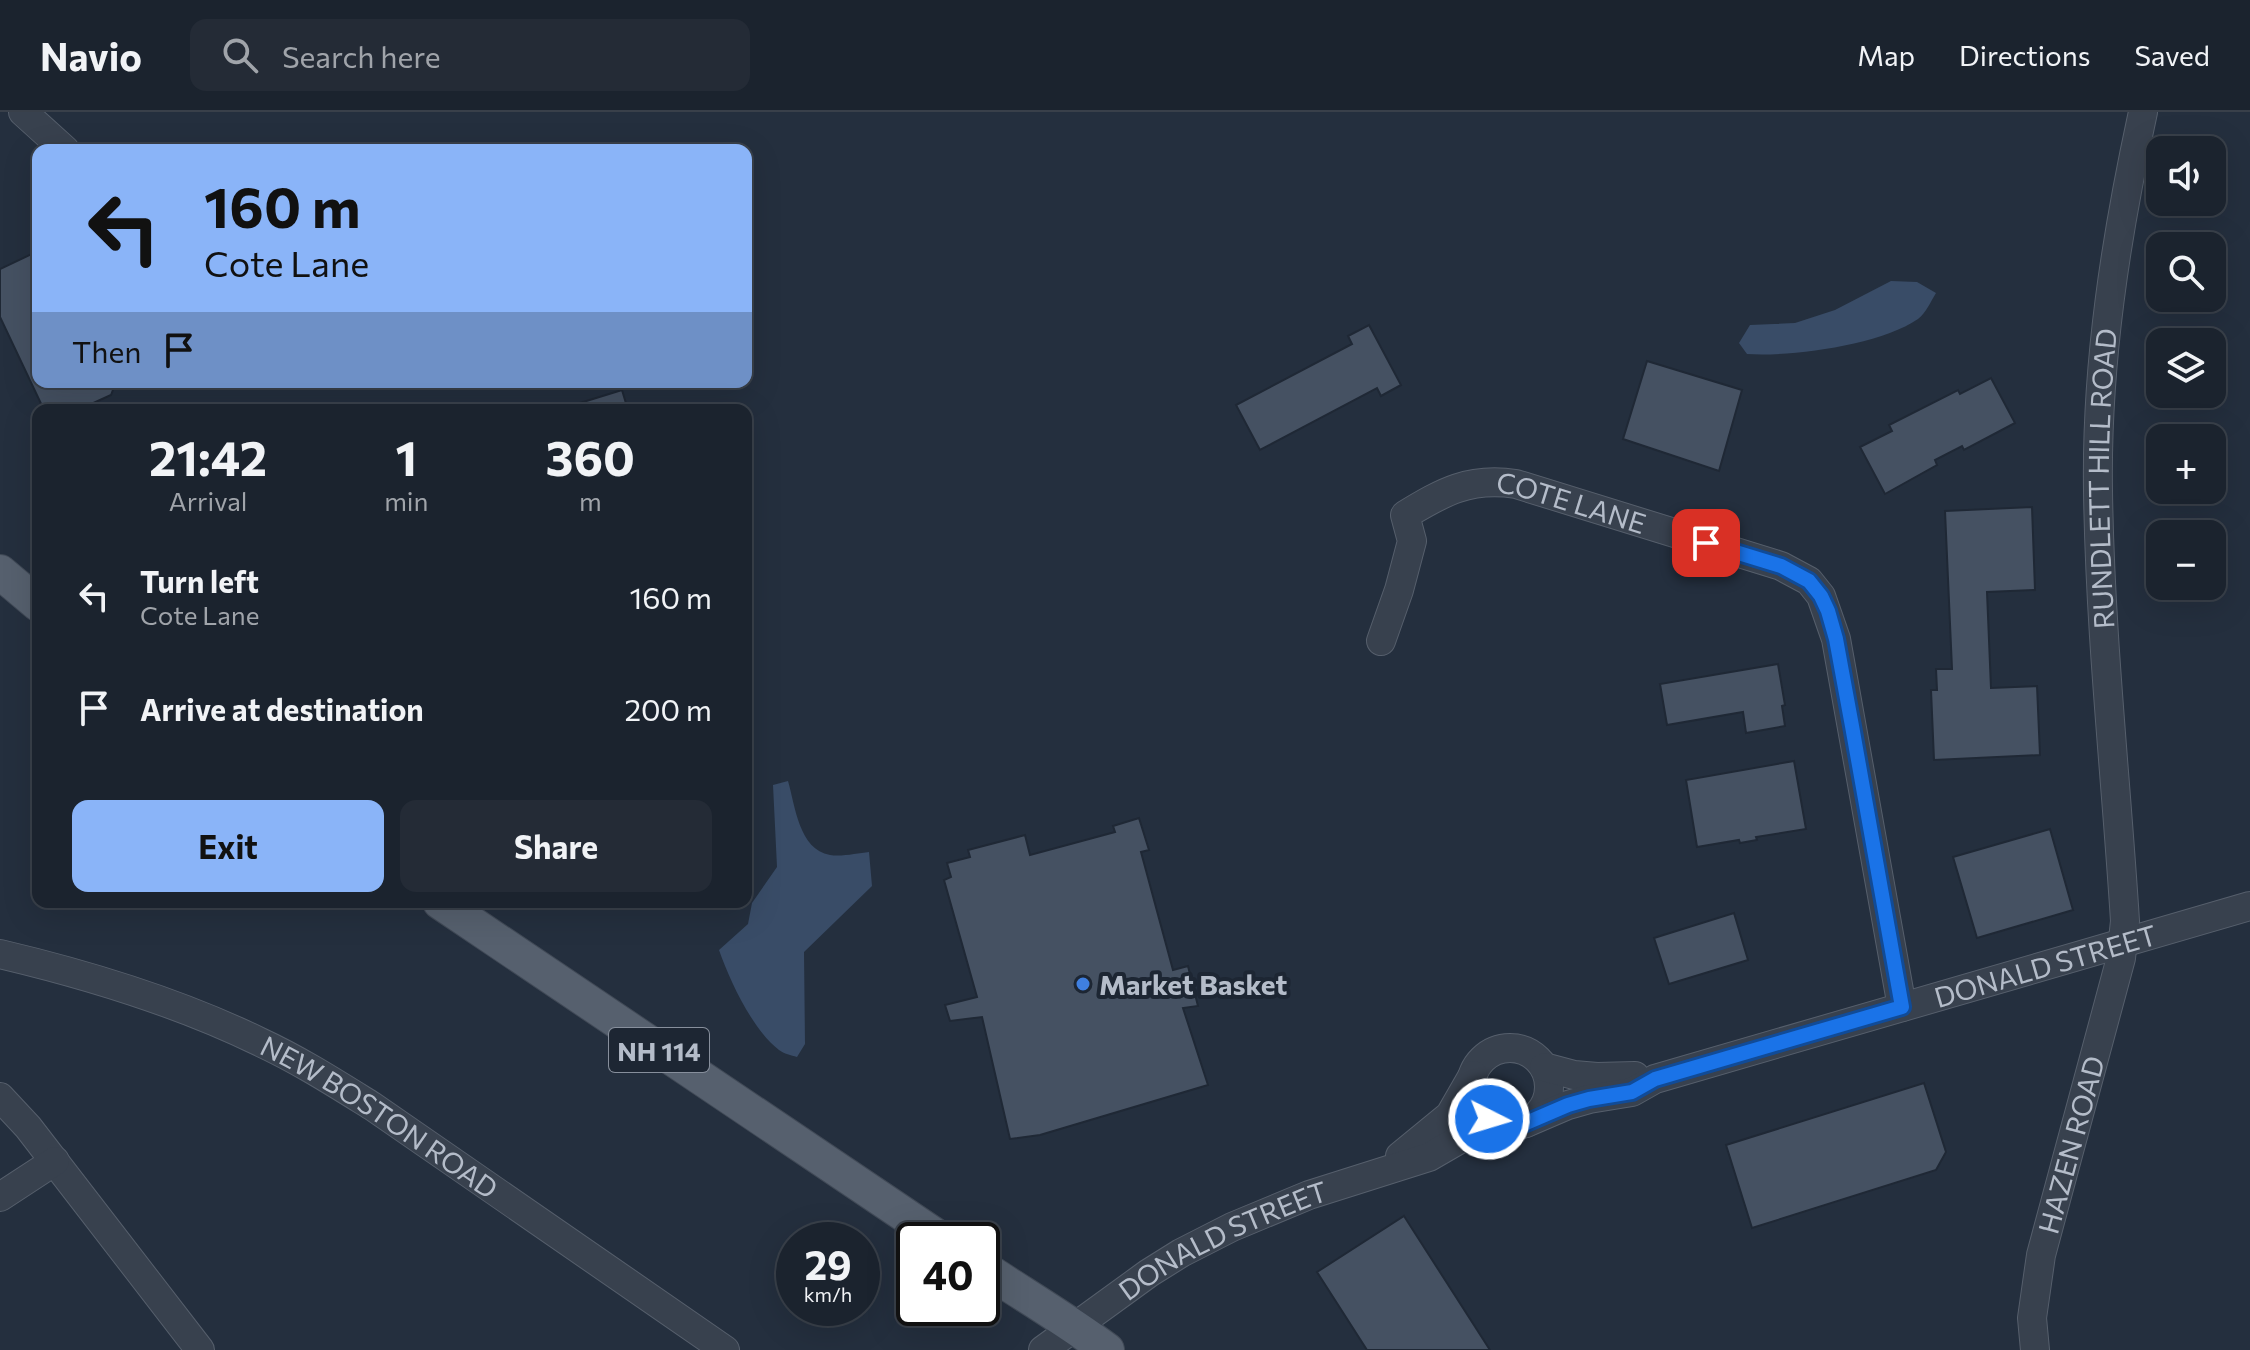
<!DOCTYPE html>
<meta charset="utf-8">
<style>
:root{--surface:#1b232e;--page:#242b36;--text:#f1f3f6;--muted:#a0a4aa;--line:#39404a;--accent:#8ab4f8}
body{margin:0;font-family:Commissioner,sans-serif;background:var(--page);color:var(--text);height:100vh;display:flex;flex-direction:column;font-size:30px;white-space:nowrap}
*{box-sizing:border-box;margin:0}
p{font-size:26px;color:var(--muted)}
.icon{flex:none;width:44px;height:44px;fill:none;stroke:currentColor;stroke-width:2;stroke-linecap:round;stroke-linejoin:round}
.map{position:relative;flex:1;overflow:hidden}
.side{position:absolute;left:32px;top:292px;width:720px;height:504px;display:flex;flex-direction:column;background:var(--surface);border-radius:16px;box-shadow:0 8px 32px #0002,0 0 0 2px var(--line)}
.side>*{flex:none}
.top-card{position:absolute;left:32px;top:32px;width:720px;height:244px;border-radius:16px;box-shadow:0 8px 32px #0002,0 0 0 2px var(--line);background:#8ab4f8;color:#111;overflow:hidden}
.buttons{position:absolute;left:2146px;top:24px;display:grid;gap:16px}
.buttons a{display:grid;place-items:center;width:80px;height:80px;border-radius:16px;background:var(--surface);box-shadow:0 8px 32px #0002,0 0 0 2px var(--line);font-size:40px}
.speed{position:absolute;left:776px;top:1110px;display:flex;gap:16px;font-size:40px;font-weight:700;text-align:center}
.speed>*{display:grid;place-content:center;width:104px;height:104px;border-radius:50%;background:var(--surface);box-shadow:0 8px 32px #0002,0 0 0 2px var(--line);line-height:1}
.speed small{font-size:20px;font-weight:400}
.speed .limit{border:4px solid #111;border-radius:12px;background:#fff;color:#111}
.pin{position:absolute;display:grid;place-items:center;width:68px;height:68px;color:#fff;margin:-34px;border-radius:16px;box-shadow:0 4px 12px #0006}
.me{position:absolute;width:88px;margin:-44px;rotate:95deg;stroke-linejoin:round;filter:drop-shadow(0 0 6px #0008)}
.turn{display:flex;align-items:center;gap:28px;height:168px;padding:0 40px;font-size:36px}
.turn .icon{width:104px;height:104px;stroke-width:2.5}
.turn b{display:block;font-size:56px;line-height:68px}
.then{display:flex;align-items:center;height:76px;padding:0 40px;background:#0003;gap:16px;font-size:30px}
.eta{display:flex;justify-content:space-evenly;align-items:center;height:136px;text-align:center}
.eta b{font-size:48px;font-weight:700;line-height:56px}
.action{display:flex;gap:16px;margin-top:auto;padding:16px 40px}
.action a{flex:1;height:92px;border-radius:16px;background:var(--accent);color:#111;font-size:32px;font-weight:700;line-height:92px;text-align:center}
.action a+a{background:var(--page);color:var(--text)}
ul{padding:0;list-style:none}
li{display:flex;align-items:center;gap:24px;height:112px;padding:0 40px}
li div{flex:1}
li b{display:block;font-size:30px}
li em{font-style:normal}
header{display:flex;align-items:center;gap:48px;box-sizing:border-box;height:112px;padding:0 40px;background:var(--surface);border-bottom:2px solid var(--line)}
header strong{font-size:38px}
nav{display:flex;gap:44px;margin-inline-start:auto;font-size:28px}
.search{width:560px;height:72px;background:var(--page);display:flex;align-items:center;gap:20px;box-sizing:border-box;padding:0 28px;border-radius:16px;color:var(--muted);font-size:30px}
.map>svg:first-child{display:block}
.water{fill:#394c67}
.building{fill:#455162;stroke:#1f2835;stroke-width:2}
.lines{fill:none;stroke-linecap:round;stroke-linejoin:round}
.minor-casing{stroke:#565f6c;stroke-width:30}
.major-casing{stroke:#414a57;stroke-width:36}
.minor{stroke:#38414e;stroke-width:28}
.major{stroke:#56606e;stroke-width:34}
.route-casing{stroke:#114b97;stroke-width:20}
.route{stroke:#1a73e8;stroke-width:14}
.shop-dot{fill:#3f7fe0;stroke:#1d2633;stroke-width:3}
.labels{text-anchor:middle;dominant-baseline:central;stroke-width:8;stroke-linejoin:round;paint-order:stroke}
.shield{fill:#1d2633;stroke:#878f9c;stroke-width:2}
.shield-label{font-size:26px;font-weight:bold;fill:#b4bcc9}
.street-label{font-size:28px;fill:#b4bcc9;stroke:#1d2633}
.poi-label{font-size:28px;font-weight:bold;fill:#b4bcc9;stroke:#1d2633;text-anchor:start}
</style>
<header>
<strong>Navio</strong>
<div class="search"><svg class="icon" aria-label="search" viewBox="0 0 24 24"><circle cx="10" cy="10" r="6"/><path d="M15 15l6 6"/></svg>Search here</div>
<nav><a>Map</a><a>Directions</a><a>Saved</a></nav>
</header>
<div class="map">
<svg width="2250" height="1238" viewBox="0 0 2250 1238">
<rect width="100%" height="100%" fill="#242f3e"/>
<g class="water">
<path d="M1891,169L1917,170L1936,181C1931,189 1926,201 1918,207C1880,233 1792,245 1747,242L1739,231L1750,213L1795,211L1835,198Z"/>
<path d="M788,669C795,693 799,738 830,743C842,745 858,741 869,740L872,774L804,840L805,932L797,945C791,943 784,942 779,938C752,917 730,869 719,838L748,812L752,791L777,755L773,673Z"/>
</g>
<g class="building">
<path d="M38,139V270H116L111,283L78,298H44L0,205V157Z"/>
<path d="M1369,213L1401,273L1381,284L1377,276L1260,338L1236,293L1352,232L1348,224Z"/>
<path d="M1647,249L1742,278L1719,359L1623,327Z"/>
<path d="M1991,266L2015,311L1964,338L1962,334L1935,348L1937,353L1885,382L1860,335L1892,319L1889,313L1958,278L1960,282Z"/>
<path d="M622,278L628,298H568L567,295Z"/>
<path d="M2032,395L2035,478L1987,480L1991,576L2037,574L2040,643L1934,648L1931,578H1937L1936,557H1952L1945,399Z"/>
<path d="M1778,552L1785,593L1782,594L1785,614L1746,621L1743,600L1667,613L1660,572Z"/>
<path d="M1794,649L1806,717L1756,725L1757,728L1740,731L1739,728L1697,735L1686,668Z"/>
<path d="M1139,706L1149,738L1141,740L1173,858L1188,854L1198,894L1183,896L1208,973L1040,1023L1010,1027L982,905L950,909L945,893L977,885L944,768L951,765L947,751L970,745L968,738L1025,723L1030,743L1115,720L1113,714Z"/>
<path d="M2050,717L2073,798L1977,826L1953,745Z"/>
<path d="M1734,801L1748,848L1669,872L1654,826Z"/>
<path d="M1924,971L1946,1040L1936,1058L1752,1116L1726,1033Z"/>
<path d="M1404,1104L1411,1115L1490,1238H1367L1317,1160Z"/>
</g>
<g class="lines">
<defs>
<g id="minor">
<path d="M23,0L65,38"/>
<path id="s1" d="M1381,529L1399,478L1412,429L1405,403C1443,380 1469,365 1516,372L1781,454L1809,469L1821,484L1836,527L1902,895"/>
<path id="s2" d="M0,842C89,863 178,890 260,930C299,948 335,971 372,994L725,1238"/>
<circle cx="1510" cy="975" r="39"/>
<path d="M1544,955L1574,963L1597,965L1635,964"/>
<path d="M0,985L28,1015L200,1238"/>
<path id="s3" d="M1526,1011L1568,993L1589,987L1632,980L1655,967L2250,794"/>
<path d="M1400,1044L1450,1003L1473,963"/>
<path d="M0,1085L55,1049"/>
<path id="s4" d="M1043,1238L1149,1161L1181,1141L1232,1115L1309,1083L1429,1045L1467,1023L1513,1014"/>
<path id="s5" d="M2035,1238L2032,1206L2041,1143L2121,846L2125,809C2116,666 2100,522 2098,379C2096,252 2116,124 2143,0"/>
</g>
<g id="major">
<path d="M0,460L38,492"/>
<path d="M440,790L942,1128"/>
<path d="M982,1155C1024,1183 1067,1208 1107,1238"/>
</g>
</defs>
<use href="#minor" class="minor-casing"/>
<use href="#major" class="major-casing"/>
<use href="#minor" class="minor"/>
<use href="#major" class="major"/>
</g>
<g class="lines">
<defs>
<path id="route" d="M1489,1007L1500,1013L1513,1014L1526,1011L1568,993L1589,987L1632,980L1655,967L1902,895L1852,614L1836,527L1828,499L1821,484L1809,469L1781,454L1706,431"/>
</defs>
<use href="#route" class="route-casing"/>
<use href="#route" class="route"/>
</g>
<circle class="shop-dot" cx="1083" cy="872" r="8"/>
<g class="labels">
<rect class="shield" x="609" y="916" width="100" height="44" rx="6"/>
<g class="shield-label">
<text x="659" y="938">NH 114</text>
</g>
<g class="street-label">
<text stroke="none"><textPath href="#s5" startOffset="884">RUNDLETT HILL ROAD</textPath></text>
<text stroke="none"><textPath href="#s1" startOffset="308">COTE LANE</textPath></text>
<text stroke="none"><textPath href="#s3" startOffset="544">DONALD STREET</textPath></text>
<text stroke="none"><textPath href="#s2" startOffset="416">NEW BOSTON ROAD</textPath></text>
<text stroke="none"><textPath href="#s5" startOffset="210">HAZEN ROAD</textPath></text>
<text stroke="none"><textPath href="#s4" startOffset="212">DONALD STREET</textPath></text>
</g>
<g class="poi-label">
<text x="1099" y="872">Market Basket</text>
</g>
</g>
</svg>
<div class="buttons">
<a><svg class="icon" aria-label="sound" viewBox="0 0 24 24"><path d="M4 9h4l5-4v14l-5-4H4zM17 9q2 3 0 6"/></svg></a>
<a><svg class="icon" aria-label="search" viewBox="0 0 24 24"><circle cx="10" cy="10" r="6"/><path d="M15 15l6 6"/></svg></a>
<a><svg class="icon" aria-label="layers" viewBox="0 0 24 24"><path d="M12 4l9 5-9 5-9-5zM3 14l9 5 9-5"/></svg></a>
<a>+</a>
<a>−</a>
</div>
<div class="speed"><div>29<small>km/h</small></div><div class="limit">40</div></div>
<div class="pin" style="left:1706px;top:431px;background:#d93025"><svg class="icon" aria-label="arrive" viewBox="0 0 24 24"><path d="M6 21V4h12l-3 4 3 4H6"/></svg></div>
<svg class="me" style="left:1489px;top:1007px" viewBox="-20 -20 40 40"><circle r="17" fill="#1a73e8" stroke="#fff" stroke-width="3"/><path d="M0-11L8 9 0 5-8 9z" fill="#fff"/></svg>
<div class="top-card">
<div class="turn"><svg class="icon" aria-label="left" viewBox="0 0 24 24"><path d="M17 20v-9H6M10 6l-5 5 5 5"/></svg><div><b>160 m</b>Cote Lane</div></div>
<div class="then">Then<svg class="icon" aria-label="arrive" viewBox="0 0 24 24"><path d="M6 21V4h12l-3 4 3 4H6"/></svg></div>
</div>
<section class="side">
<div class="eta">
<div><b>21:42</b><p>Arrival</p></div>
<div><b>1</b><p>min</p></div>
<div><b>360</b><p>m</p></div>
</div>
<ul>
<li><svg class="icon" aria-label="left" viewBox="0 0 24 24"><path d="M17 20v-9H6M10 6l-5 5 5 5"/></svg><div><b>Turn left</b><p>Cote Lane</p></div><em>160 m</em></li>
<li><svg class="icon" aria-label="arrive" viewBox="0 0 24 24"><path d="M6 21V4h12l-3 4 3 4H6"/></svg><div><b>Arrive at destination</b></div><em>200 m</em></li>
</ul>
<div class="action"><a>Exit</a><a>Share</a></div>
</section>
</div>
